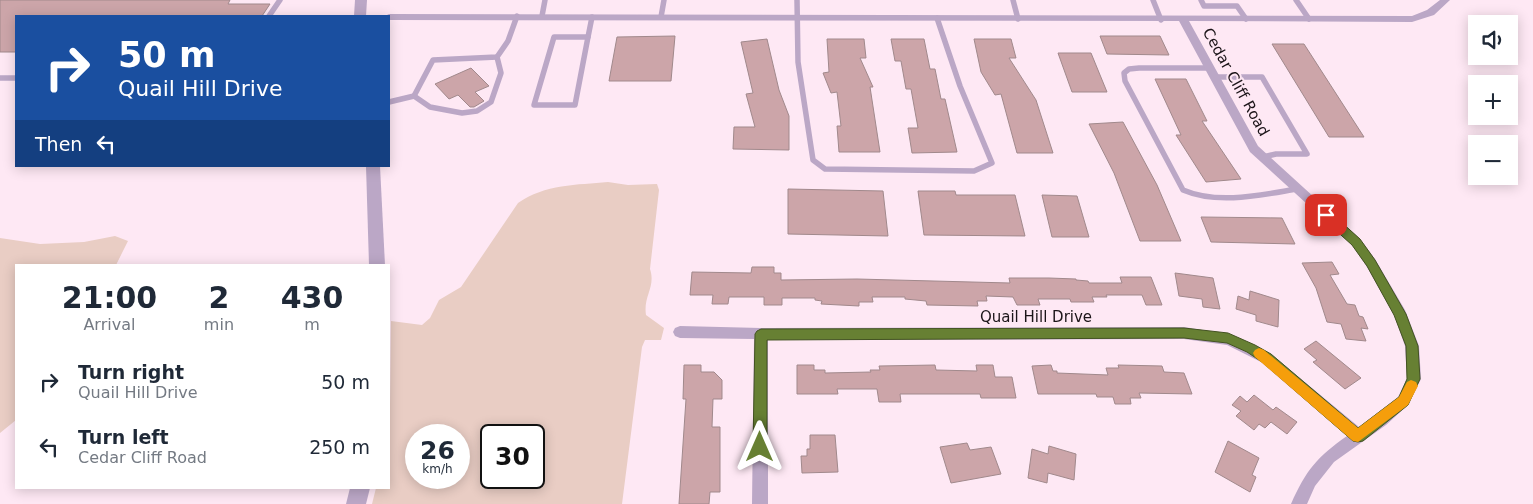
<!DOCTYPE html>
<meta charset="utf-8">
<style>
:root{--surface:#fff;--page:#f2f2f3;--text:#1f2937;--muted:#747a83}
body{margin:0;font-family:"DejaVu Sans",sans-serif;background:var(--page);color:var(--text);height:100vh;display:flex;flex-direction:column;font-size:19px;white-space:nowrap}
*{box-sizing:border-box;margin:0}
p{font-size:16px;color:var(--muted)}
.icon{flex:none;width:28px;height:28px;fill:none;stroke:currentColor;stroke-width:2;stroke-linecap:round;stroke-linejoin:round}
.map{position:relative;flex:1;overflow:hidden}
.side{position:absolute;left:15px;top:264px;width:375px;height:225px;display:flex;flex-direction:column;background:var(--surface);border-radius:0px;box-shadow:0 2px 12px #0003}
.side>*{flex:none}
.top-card{position:absolute;left:15px;top:15px;width:375px;height:152px;border-radius:0px;box-shadow:0 2px 12px #0003;background:#1a4fa0;color:#fff;overflow:hidden}
.tools{position:absolute;left:1468px;top:15px;display:grid;gap:10px}
.tools a{display:grid;place-items:center;width:50px;height:50px;border-radius:0px;background:var(--surface);box-shadow:0 2px 12px #0003;font-size:25px}
.speed{position:absolute;left:405px;top:424px;display:flex;gap:10px;font-size:25px;font-weight:700;text-align:center}
.speed>*{display:grid;place-content:center;width:65px;height:65px;border-radius:50%;background:var(--surface);box-shadow:0 2px 12px #0003;line-height:1}
.speed small{font-size:12px;font-weight:400}
.speed .limit{border:2px solid #111;border-radius:8px;background:#fff;color:#111}
.pin{position:absolute;display:grid;place-items:center;width:42px;height:42px;color:#fff;margin:-21px;border-radius:10px;box-shadow:0 2px 8px #0006}
.me{position:absolute;width:55px;margin:-28px;rotate:0deg;stroke-linejoin:round;filter:drop-shadow(0 0 4px #0008)}
.turn{display:flex;align-items:center;gap:18px;height:105px;padding:0 20px;font-size:22px}
.turn .icon{width:65px;height:65px;stroke-width:2.5}
.turn b{display:block;font-size:35px;line-height:42px}
.then{display:flex;align-items:center;height:48px;padding:0 20px;background:#0003;gap:10px;font-size:19px}
.eta{display:flex;justify-content:space-evenly;align-items:center;height:85px;text-align:center}
.eta b{font-size:30px;font-weight:700;line-height:35px}
ul{padding:0;list-style:none}
li{display:flex;align-items:center;gap:15px;height:65px;padding:0 20px}
li div{flex:1}
li b{display:block;font-size:19px}
li em{font-style:normal}
.map>svg:first-child{display:block}
.green{fill:#e9cdc4;fill-rule:evenodd}
.building{fill:#cca5a9;stroke:#a1898c}
.lines{fill:none;stroke-linecap:round;stroke-linejoin:round}
.service{stroke:#bba7c6;stroke-width:5.5}
.minor{fill:#bba7c6;fill-rule:evenodd}
.tertiary{fill:#bba7c6;fill-rule:evenodd}
.route{fill:#678033;stroke:#435321}
.slow{fill:#f59e0b}
.labels{text-anchor:middle;dominant-baseline:central;stroke-width:4;stroke-linejoin:round;paint-order:stroke}
.street-label{font-size:15px;fill:#1b1418;stroke:#fee8f4}
</style>
<div class="map">
<svg width="1533" height="504" viewBox="0 0 1533 504">
<rect width="100%" height="100%" fill="#fee8f4"/>
<g class="green">
<path d="M608,182L628,185L657,184L659,190L650,269C656,287 643,296 646,315L664,328L661,340H645L642,347L622,504H372L376,488H389L391,321L422,325L430,318L439,300L461,287L518,203C545,184 577,185 608,182ZM416,435H459V478H416ZM491,435H534V478H491Z"/>
<path d="M115,236L128,241L116,265H16V420L0,433V238L40,244L84,242Z"/>
</g>
<g class="building">
<path d="M0,0H230L228,4H270L262,16H16V52H0Z"/>
<path d="M675,36L671,81H609L617,37Z"/>
<path d="M1100,36H1160L1169,55L1107,54Z"/>
<path d="M767,39L779,90L789,116V150L733,149L734,127H755L746,94L753,93L741,42Z"/>
<path d="M827,39H864L866,58H860L873,87H870L880,152H839L837,126H841L837,92L831,93L823,73L829,72Z"/>
<path d="M891,39H924L930,69H935L941,99H945L957,152L912,153L908,128H918L911,89H906L901,61H895Z"/>
<path d="M974,39H1011L1016,58H1009L1036,100L1053,153H1017L1001,94L995,95L981,72Z"/>
<path d="M1272,44H1304L1364,137H1329Z"/>
<path d="M1058,53H1091L1107,92H1072Z"/>
<path d="M471,68L489,86L475,92L484,101L474,107H470L458,95L449,99L435,84Z"/>
<path d="M1155,79H1186L1207,121H1202L1241,179L1206,182L1176,135H1181Z"/>
<path d="M1123,122L1157,185L1181,241H1140L1114,173L1089,124Z"/>
<path d="M788,189L883,191L888,236L788,234Z"/>
<path d="M918,191H955L956,195H1015L1025,236L924,235Z"/>
<path d="M1042,195L1077,196L1089,237H1052Z"/>
<path d="M1201,217L1282,218L1295,244L1211,242Z"/>
<path d="M1332,262L1339,274L1330,275L1347,304L1355,305L1359,316L1363,317L1368,329L1361,328L1366,341L1346,339L1341,324L1327,322L1316,288L1302,263Z"/>
<path d="M752,267H774V273H781V280L857,279L1010,283L1009,278H1049L1076,279V280L1088,281L1089,283H1122L1120,277H1151L1162,305H1146L1142,295H1106L1107,297H1092L1094,302H1071L1070,299H1038L1040,305H1017L1013,297L986,296L987,301H977L978,306L927,305L926,301L905,299V297H872L873,302H859V306L821,304L822,301L815,300V298H782V305H764V297H729L728,304H712L713,295H690L692,272L751,273Z"/>
<path d="M1175,273L1213,278L1220,309L1203,307L1202,299L1179,296Z"/>
<path d="M1250,291L1279,300L1278,327L1256,321V315L1236,309L1238,296L1249,300Z"/>
<path d="M1316,341L1361,378L1345,389L1313,362L1317,360L1304,349Z"/>
<path d="M684,365H701V372H714L722,380V399H713L712,427H720V492H710L709,504H679L686,399H683Z"/>
<path d="M797,365H814V370H825V373L871,372L870,370H880L879,366L935,365L936,370L977,371L976,365H993L995,377H1012L1016,398H981L980,394H900L901,402H879L877,389H837L838,394H797Z"/>
<path d="M1051,365L1053,371H1057V373L1108,375L1106,368H1119L1118,365L1162,366L1164,372L1184,373L1192,394L1139,393L1141,398H1130L1131,404H1115L1113,397H1097L1096,394H1038L1032,366Z"/>
<path d="M1254,395L1273,410L1276,407L1297,422L1287,434L1271,422L1265,428L1259,424L1254,430L1236,416L1241,411L1232,405L1240,396L1247,402Z"/>
<path d="M810,435H835L838,472L802,473L801,456H807V449H810Z"/>
<path d="M1228,441L1259,458L1252,475L1256,477L1250,492L1215,472Z"/>
<path d="M967,443L970,450L991,447L1001,474L951,483L940,447Z"/>
<path d="M1049,446L1076,454L1074,480L1048,473L1047,483L1028,478L1032,449L1048,454Z"/>
</g>
<g class="lines">
<g class="service">
<path d="M797,0L798,62L813,160L825,169L974,171L992,163L960,86L937,18"/>
<path d="M1013,0L1018,19"/>
<path d="M1153,0L1161,20"/>
<path d="M1201,0L1204,6H1237L1246,19"/>
<path d="M1296,0L1309,19"/>
<path d="M269,16L280,0"/>
<path d="M542,16L545,0"/>
<path d="M661,17L664,0"/>
<path d="M554,37H588L575,105H534Z"/>
<path d="M588,37L592,17"/>
<path d="M1209,68H1139L1129,69L1124,73L1125,81L1183,190C1218,205 1261,195 1297,189"/>
<path d="M1214,77H1262L1307,154H1276L1263,157"/>
<path d="M0,78H16"/>
<path d="M414,96L430,107L462,113L477,111L491,102L501,73L497,57"/>
<path d="M389,102L414,96L433,60L497,57L508,41L517,16"/>
</g>
<path class="minor" d="M1440,0H1450L1434,15L1412,22L1189,21L1258,146L1360,239L1375,259L1405,310L1419,346L1421,379L1408,405L1386,425L1334,462L1315,486L1307,504H1291C1306,470 1317,457 1347,436L1261,362L1227,345L1184,339L768,340V504H752L754,339L680,338L675,336L673,332L675,328L680,326L761,328L1184,327L1227,334L1260,348L1271,354L1359,427L1398,397L1407,379L1405,346L1394,315L1367,267L1352,245L1250,152L1179,21L389,20V16H385L389,14L1412,16L1427,10Z"/>
<g class="tertiary">
<path d="M355,0H367L366,16H354Z"/>
<path d="M366,166H380L385,265H369Z"/>
<path d="M350,488H370L366,504H346Z"/>
</g>
</g>
<path class="route" d="M1326,211L1330,212L1360,239L1375,260L1406,314L1418,346L1420,379L1408,405L1363,441L1358,442L1353,441L1262,362L1247,352L1227,343L1184,338L767,340V447L765,452L760,453L755,452L753,447L755,334L757,331L761,329L1184,328L1228,333L1255,345L1271,354L1358,428L1399,397L1407,379L1406,346L1394,315L1367,266L1352,245L1322,218L1321,215L1322,212Z"/>
<path class="slow" d="M1259,348L1264,350L1358,428L1399,397L1407,382L1411,380L1416,382L1418,386L1408,405L1358,442L1353,441L1255,357L1253,353L1255,350Z"/>
<g class="labels">
<g class="street-label">
<text transform="translate(1236 82) rotate(61)">Cedar Cliff Road</text>
<text x="1036" y="317">Quail Hill Drive</text>
</g>
</g>
</svg>
<div class="tools">
<a><svg class="icon" aria-label="sound" viewBox="0 0 24 24"><path d="M4 9h4l5-4v14l-5-4H4zM17 9q2 3 0 6"/></svg></a>
<a>+</a>
<a>−</a>
</div>
<div class="speed"><div>26<small>km/h</small></div><div class="limit">30</div></div>
<div class="pin" style="left:1326px;top:215px;background:#d93025"><svg class="icon" aria-label="arrive" viewBox="0 0 24 24"><path d="M6 21V4h12l-3 4 3 4H6"/></svg></div>
<svg class="me" style="left:760px;top:447px" viewBox="-20 -20 40 40"><path d="M0-17L14 15 0 8-14 15z" fill="#678033" stroke="#fff" stroke-width="4"/></svg>
<div class="top-card">
<div class="turn"><svg class="icon" aria-label="right" viewBox="0 0 24 24"><path d="M7 20v-9h11M14 6l5 5-5 5"/></svg><div><b>50 m</b>Quail Hill Drive</div></div>
<div class="then">Then<svg class="icon" aria-label="left" viewBox="0 0 24 24"><path d="M17 20v-9H6M10 6l-5 5 5 5"/></svg></div>
</div>
<section class="side">
<div class="eta">
<div><b>21:00</b><p>Arrival</p></div>
<div><b>2</b><p>min</p></div>
<div><b>430</b><p>m</p></div>
</div>
<ul>
<li><svg class="icon" aria-label="right" viewBox="0 0 24 24"><path d="M7 20v-9h11M14 6l5 5-5 5"/></svg><div><b>Turn right</b><p>Quail Hill Drive</p></div><em>50 m</em></li>
<li><svg class="icon" aria-label="left" viewBox="0 0 24 24"><path d="M17 20v-9H6M10 6l-5 5 5 5"/></svg><div><b>Turn left</b><p>Cedar Cliff Road</p></div><em>250 m</em></li>
</ul>
</section>
</div>
